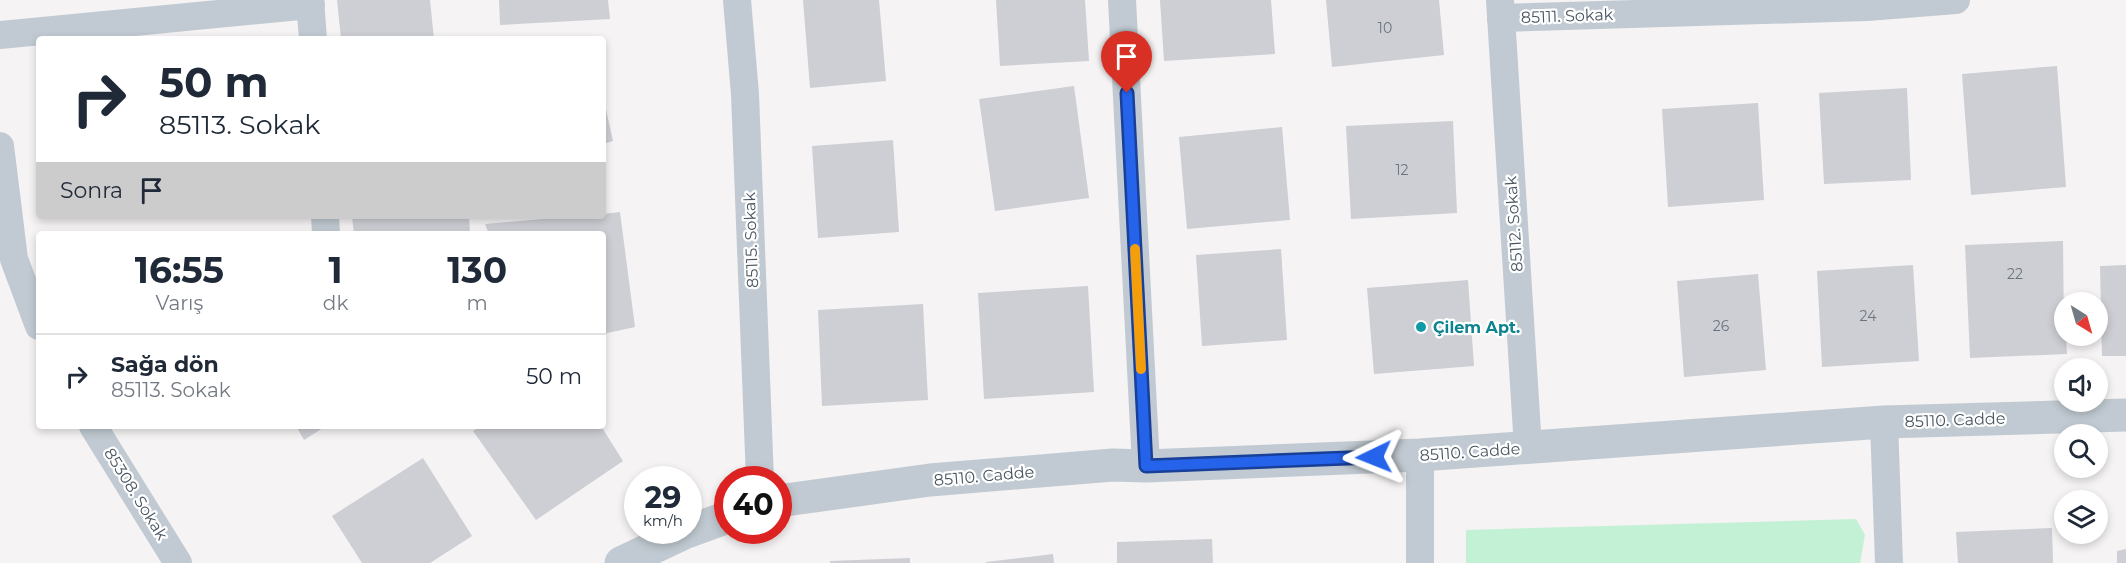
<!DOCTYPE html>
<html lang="tr">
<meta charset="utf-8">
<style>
:root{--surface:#fff;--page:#f6f6f7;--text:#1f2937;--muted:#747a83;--line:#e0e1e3}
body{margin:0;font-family:Montserrat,sans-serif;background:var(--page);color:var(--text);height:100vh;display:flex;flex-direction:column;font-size:22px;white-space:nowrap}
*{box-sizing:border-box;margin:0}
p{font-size:20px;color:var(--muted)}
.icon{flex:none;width:33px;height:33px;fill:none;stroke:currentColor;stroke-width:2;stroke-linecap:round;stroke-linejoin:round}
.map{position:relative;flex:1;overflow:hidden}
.side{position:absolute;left:36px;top:231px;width:570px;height:198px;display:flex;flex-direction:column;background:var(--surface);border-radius:6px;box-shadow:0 3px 9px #0003}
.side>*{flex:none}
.top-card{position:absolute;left:36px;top:36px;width:570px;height:183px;border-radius:6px;box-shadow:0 3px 9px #0003;background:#fff;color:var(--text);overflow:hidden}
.needle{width:39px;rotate:143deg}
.fabs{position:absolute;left:2054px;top:292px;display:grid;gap:12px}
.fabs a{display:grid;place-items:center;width:54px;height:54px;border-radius:50%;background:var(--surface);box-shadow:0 3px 9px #0003;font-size:30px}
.speed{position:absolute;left:624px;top:466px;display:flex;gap:12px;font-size:30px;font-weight:700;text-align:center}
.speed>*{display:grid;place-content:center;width:78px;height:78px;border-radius:50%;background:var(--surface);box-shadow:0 3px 9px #0003;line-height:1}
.speed small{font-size:15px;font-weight:400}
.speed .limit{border:9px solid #d22;background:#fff;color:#111}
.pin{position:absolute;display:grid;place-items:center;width:51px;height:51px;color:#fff;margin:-62px -26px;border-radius:50% 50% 50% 0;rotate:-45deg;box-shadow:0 0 6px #0007}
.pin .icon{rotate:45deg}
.me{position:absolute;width:66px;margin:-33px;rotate:268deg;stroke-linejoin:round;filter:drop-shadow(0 0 4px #0008)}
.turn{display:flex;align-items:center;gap:21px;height:126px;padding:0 24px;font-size:27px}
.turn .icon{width:78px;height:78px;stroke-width:2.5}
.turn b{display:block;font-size:42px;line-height:51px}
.then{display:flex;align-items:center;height:57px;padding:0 24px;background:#0003;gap:12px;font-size:22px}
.eta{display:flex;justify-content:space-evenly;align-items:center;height:102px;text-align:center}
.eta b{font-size:36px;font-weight:700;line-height:42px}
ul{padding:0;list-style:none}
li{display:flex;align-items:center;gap:18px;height:84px;padding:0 24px;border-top:2px solid var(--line)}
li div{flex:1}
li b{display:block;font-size:22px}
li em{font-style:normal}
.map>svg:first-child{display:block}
.green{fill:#c3f1d5}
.building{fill:#cdcfd5}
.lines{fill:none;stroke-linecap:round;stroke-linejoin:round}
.minor{stroke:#c1cad2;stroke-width:28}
.tertiary{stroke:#c1cad2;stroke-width:33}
.route-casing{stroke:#184099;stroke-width:15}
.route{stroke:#2563eb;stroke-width:10}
.slow{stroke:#f59e0b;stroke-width:10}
.culture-dot{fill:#0f9aa8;stroke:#fff;stroke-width:2}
.labels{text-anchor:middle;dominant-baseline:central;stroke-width:4.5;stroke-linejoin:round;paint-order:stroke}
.number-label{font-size:14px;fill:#6b747e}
.street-label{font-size:16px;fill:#4a5661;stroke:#fff}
.culture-label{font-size:16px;font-weight:bold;fill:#0d838f;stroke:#fff;text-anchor:start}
</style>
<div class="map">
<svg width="2126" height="563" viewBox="0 0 2126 563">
<rect width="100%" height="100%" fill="#f5f3f3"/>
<path class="green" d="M1856,519L1865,535L1860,563H1466V530Z"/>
<g class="building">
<path d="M337,0H430L434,39H341Z"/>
<path d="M499,0H608L610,19L500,25Z"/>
<path d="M803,0H879L886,81L810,88Z"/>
<path d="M996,0H1085L1089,61L1000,66Z"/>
<path d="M1160,0H1271L1275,54L1164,61Z"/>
<path d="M1326,0H1439L1444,55L1332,67Z"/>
<path d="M2057,66L2066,187L1971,195L1962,74Z"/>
<path d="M1074,86L1089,198L995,211L979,99Z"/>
<path d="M1907,88L1911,180L1824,184L1819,93Z"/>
<path d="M603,96L613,141L603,144Z"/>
<path d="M1758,103L1764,200L1668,207L1662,109Z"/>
<path d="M1453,121L1457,213L1351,219L1346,126Z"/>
<path d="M1282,127L1290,220L1187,229L1179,137Z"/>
<path d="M893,140L899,232L818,238L812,146Z"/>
<path d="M620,212L635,327L603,334V234H489L485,224L576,216H603V214Z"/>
<path d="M352,216H469L470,234H354Z"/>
<path d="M2063,241L2064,336H2066L2067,354L1970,358L1965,245Z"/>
<path d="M1281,249L1287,340L1202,346L1196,255Z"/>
<path d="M1913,265L1919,361L1822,367L1817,271Z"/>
<path d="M2126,265V356H2102L2100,266Z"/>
<path d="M1758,274L1766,370L1684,377L1677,281Z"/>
<path d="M1468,280L1474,366L1374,374L1367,288Z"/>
<path d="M1088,286L1094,392L984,399L978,293Z"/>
<path d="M923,304L928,400L822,406L818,310Z"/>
<path d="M296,426H326L304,440Z"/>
<path d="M482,426H601L623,461L536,520L473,431Z"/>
<path d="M423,458L472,536L430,563H362L332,516Z"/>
<path d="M2052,528L2053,563H1958L1956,532Z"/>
<path d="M1212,539L1213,563H1117V542Z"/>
<path d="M2126,549V563H2117V551Z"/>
<path d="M1053,554L1054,563H986V562Z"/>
<path d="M910,558V563H830V561Z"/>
</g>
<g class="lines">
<g class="minor">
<path d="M310,0L313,39"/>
<path d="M737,0L745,94L760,480"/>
<path d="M1122,0L1146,466"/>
<path d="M1500,0L1528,448"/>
<path d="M1501,18L1867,7L1956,0"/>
<path d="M0,35L311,5"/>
<path d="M0,146L14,259L39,326"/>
<path d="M325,216L326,234"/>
<path d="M1884,422L1889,563"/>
<path d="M93,426L178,563"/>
<path d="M1420,455V563"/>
</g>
<g class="tertiary">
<path d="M778,501L930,480L1113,465L1146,466L1420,455L1884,422L2126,415"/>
<path d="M621,563L684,533L728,517"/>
</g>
</g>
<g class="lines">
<defs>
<path id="route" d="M1127,93L1146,466L1374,457"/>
</defs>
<use href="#route" class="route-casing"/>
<use href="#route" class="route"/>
<path class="slow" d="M1135,249L1141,369"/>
</g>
<circle class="culture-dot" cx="1421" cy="327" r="6"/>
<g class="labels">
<g class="number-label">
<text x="1385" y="28">10</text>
<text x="1402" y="170">12</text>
<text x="2015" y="274">22</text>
<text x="1868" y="316">24</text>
<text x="1721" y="326">26</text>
</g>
<g class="street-label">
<text transform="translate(1567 16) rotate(-2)">85111. Sokak</text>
<text transform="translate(1514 224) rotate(-94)">85112. Sokak</text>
<text transform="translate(751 240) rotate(-92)">85115. Sokak</text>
<text transform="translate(1955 420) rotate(-2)">85110. Cadde</text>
<text transform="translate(1470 452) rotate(-4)">85110. Cadde</text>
<text transform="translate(984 476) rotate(-5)">85110. Cadde</text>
<text transform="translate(136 494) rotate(58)">85308. Sokak</text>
</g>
<g class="culture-label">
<text x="1433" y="327">Çilem Apt.</text>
</g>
</g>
</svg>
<div class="fabs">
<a><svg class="needle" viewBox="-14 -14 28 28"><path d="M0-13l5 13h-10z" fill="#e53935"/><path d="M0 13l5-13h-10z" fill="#747a83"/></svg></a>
<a><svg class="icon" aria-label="sound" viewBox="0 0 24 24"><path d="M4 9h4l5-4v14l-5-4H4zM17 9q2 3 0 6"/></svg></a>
<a><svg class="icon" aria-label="search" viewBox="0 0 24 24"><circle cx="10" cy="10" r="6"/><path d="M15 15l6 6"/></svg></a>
<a><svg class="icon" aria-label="layers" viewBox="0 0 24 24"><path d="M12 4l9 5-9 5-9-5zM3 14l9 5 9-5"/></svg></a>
</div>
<div class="speed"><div>29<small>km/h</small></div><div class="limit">40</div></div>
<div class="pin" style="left:1127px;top:93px;background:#d93025"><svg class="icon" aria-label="arrive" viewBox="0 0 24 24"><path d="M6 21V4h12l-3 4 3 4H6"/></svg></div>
<svg class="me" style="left:1374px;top:457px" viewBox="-20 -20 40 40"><path d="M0-17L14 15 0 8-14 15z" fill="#2563eb" stroke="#fff" stroke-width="4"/></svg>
<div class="top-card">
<div class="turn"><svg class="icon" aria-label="right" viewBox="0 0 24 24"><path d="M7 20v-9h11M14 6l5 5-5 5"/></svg><div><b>50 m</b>85113. Sokak</div></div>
<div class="then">Sonra<svg class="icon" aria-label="arrive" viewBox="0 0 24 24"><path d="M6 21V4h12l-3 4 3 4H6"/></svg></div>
</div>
<section class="side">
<div class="eta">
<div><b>16:55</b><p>Varış</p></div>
<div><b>1</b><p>dk</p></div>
<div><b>130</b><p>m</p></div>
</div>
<ul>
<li><svg class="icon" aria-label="right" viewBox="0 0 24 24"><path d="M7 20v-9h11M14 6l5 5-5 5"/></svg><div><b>Sağa dön</b><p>85113. Sokak</p></div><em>50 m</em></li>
</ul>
</section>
</div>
